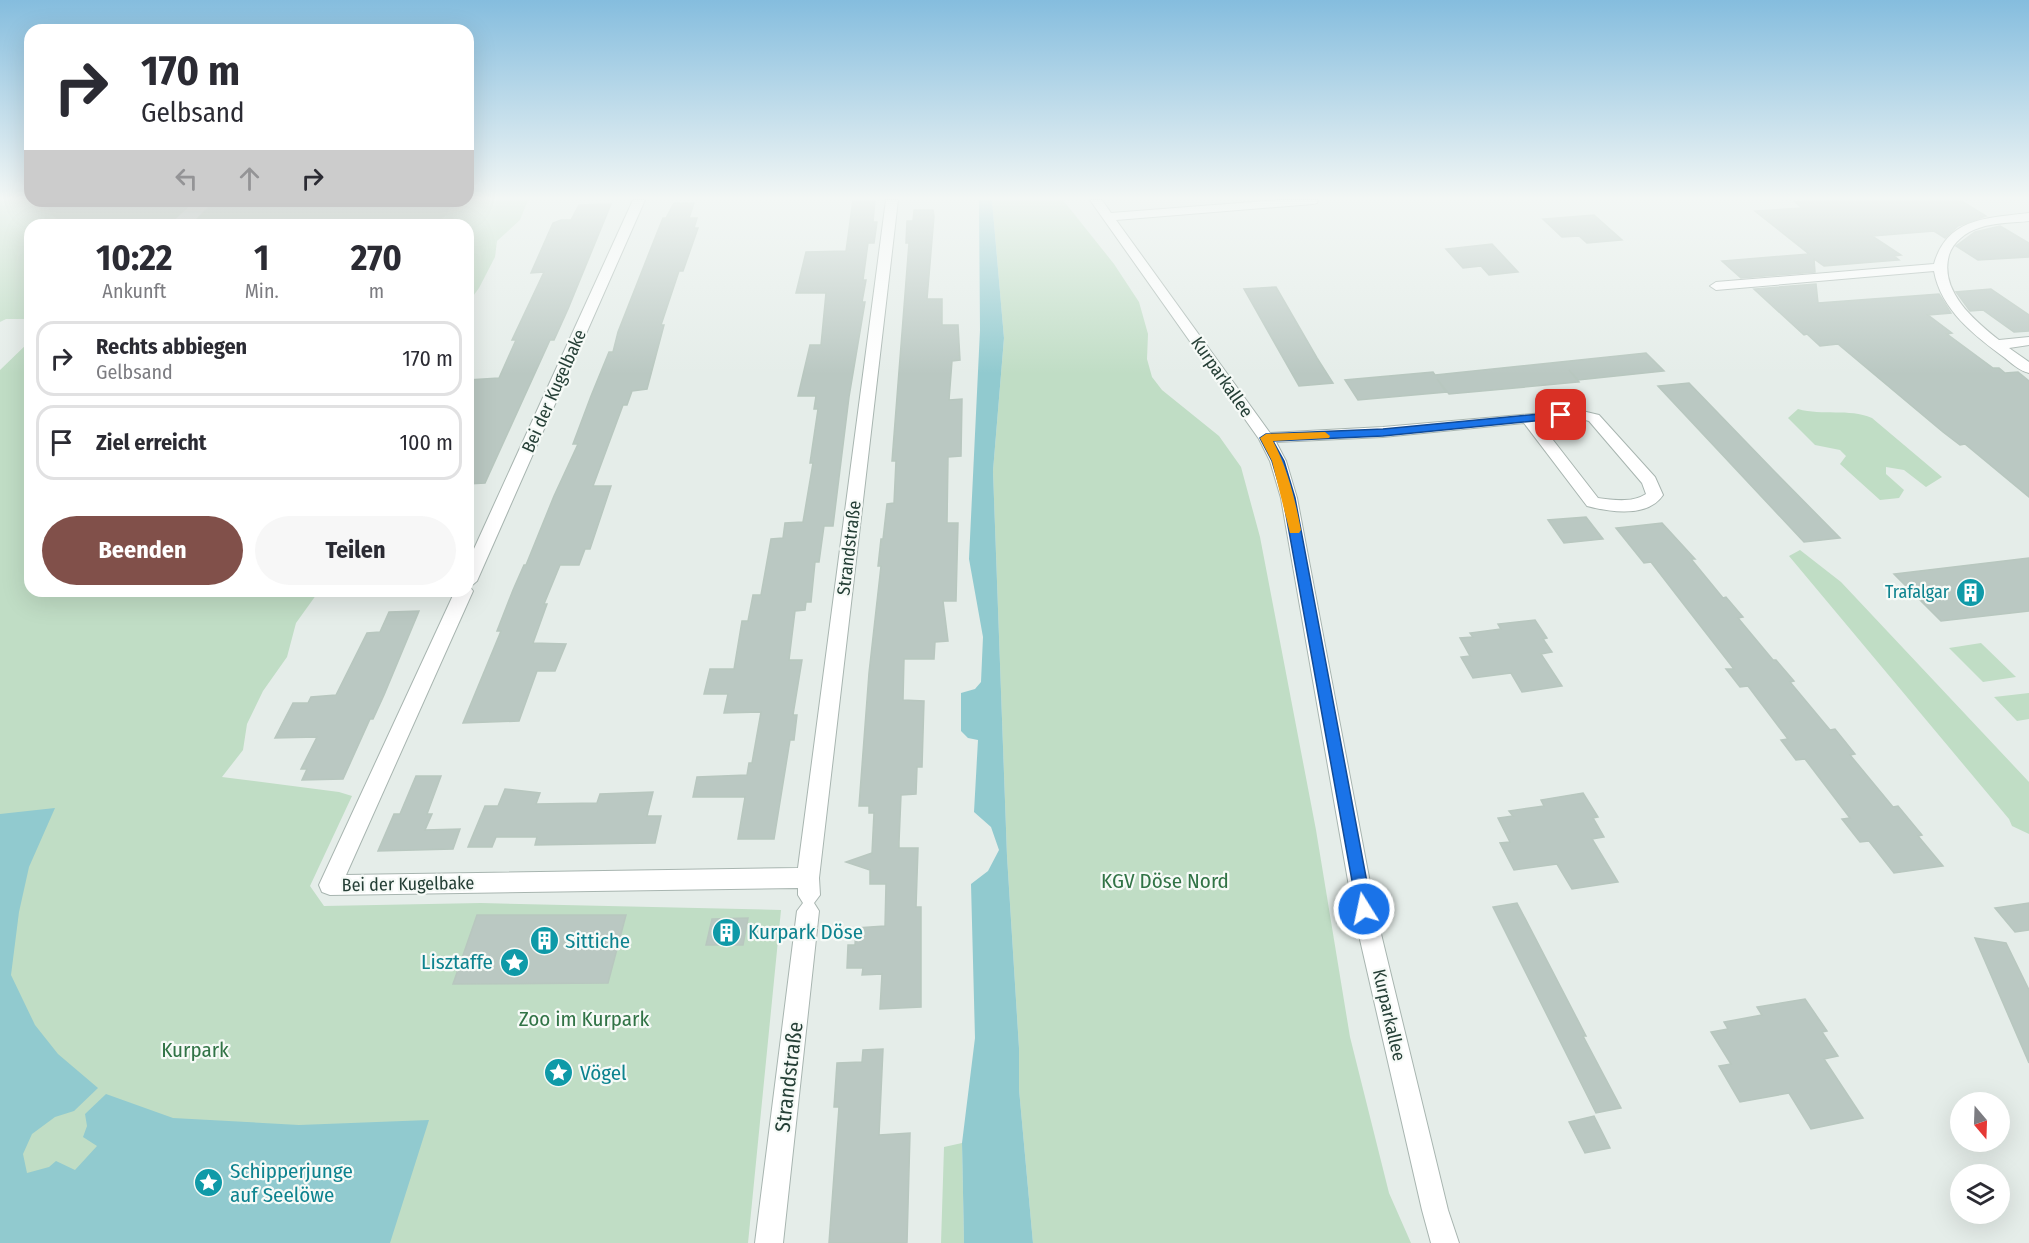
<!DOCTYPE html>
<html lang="de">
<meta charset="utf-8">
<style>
:root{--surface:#fff;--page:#f7f7f7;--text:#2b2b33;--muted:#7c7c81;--line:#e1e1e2;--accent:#81504a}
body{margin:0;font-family:"Fira Sans Condensed",sans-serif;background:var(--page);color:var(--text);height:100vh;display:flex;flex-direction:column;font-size:22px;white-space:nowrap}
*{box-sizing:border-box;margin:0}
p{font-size:20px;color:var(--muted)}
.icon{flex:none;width:33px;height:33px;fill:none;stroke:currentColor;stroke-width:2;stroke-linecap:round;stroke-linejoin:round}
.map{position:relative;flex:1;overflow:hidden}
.drawer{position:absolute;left:24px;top:219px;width:450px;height:378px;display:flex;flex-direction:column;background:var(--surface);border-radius:18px;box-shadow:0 6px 24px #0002}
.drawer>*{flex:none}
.top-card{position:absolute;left:24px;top:24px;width:450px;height:183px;border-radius:18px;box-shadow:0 6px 24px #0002;background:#fff;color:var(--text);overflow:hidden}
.needle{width:39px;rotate:161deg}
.controls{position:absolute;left:1950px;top:1092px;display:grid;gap:12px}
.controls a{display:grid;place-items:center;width:60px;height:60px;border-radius:50%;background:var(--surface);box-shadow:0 6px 24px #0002;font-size:30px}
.pin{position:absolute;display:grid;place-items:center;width:51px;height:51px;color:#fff;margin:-26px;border-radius:12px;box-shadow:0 3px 9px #0006}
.me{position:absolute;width:66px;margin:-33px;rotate:350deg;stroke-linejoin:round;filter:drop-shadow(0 0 4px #0008)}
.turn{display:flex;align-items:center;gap:21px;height:126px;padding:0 18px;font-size:27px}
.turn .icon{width:78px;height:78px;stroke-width:2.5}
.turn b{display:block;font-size:42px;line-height:51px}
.lanes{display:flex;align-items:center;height:57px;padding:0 18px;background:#0003;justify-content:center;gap:30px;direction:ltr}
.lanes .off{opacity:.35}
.eta{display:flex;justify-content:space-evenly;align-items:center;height:102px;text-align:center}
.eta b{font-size:36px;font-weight:700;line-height:42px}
.action{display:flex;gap:12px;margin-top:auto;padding:12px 18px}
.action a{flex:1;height:69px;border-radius:36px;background:var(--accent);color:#fff;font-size:24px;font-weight:700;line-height:69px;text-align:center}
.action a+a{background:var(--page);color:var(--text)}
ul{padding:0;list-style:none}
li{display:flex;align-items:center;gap:18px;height:75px;margin:0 12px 9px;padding:0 6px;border:3px solid var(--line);border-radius:18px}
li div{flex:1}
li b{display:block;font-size:22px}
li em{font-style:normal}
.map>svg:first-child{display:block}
.green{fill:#c0ddc5}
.water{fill:#91cacf}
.building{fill:#bac8c2;stroke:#b8c7bf;stroke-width:1.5}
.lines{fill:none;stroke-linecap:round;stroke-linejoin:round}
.street-casing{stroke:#a8b5b0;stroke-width:2}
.street{fill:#fff;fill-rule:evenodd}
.route{fill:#1a73e8;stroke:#114b97;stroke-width:1.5}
.slow{fill:#f59e0b}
.labels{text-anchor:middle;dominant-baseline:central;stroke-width:4.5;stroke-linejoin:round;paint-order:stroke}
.street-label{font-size:18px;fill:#253f36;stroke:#f6faf7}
.culture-label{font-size:18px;fill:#0d838f;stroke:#f6faf7;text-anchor:end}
.near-park-label{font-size:21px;fill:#317346;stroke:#f6faf7}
.near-culture-label{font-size:21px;fill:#0d838f;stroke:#f6faf7;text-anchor:start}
.near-street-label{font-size:21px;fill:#253f36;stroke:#f6faf7}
</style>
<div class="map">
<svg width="2029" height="1243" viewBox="0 0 2029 1243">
<rect width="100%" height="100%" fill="#e5ede9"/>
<g class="green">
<path d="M0,200L195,201L169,225H30V319H6L0,322Z"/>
<path d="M528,200L520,220L497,241L495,257L479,288L468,303V225H190L214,201Z"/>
<path d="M992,200H1063L1114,264L1139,302L1148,334L1147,359L1152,377L1162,390L1219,436L1241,467L1260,537L1316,830L1350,1037L1389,1193L1411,1243H1033L1019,1089V1048L1007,856L993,471L1004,338Z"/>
<path d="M30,341V591H319L296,623L287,657L263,691L247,724L243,750L222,777L339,792L352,796L310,886L324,906L481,903L781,910L748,1243H0V370Z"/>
<path d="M1798,409C1823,416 1848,408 1872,418L1942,477L1926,487L1904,470L1886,467V474L1904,490L1899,498L1880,500L1840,464L1846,456L1840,450L1815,445L1788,418Z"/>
<path d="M1800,550L1841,582L2029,782V834L2012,826L2009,819L1789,556Z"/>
<path d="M1981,643L2016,677L1983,682L1949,648Z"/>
<path d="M2029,693V719L2017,721L1994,697Z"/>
<path d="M962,1143L964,1243H941L944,1147Z"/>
</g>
<g class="water">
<path d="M979,200H992L1004,338L993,471L1007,856L1019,1048V1089L1033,1243H964L962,1143L975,1038L971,884L988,871L999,850L991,827L974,812L978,740L968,738L961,731V693L975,689L981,682L983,637L969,559L980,330Z"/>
<path d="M55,808L29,867L19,912L11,975L35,1025L58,1054L98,1088L74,1111L55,1117L32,1134L23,1154L27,1173L49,1167L56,1161L75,1170L97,1146L83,1137L87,1126L85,1114L106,1094L173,1118L299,1125L429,1120L390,1243H0V814Z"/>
</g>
<g class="building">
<path d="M853,200H875L873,222H877L874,243H868L863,280H866L862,302H865L849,397L833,526H824L819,562H815L811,602H806L805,610L795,611L789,660H802L793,715H797L794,740H790L774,839H738L745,797H693L697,777L747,775L749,763H752L761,712L724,713L728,694H704L710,669H734L742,621H748L753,595H761L771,539L783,538L785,523L803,522L813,463H810L818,409H814L816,396H798L810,345H821L826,293H796L806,252L846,251Z"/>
<path d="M1833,200H1960L1986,216L1958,226L1945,238L1934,231L1872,236L1901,255L1894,256L1899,260L1824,266L1814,259L1815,272L1741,278L1722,261L1809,254L1755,211L1802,208L1795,202Z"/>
<path d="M674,203H694L689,218H697L694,228H698L683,271H679L661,325H664L647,389L632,391L627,405H623L593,486H611L590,549H585L579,565H560L544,604H547L533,643L566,644L555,671H537L519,721L463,723L501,631H497L513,590L524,565H526L554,496L578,444H573L591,396L609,352H613L618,332L655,238L663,218H666Z"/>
<path d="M611,204L568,309L554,340H550L485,483L468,484V380L499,378L516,340H512L544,272L531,273L553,223L561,220H571L579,205Z"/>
<path d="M914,210H933L934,216L927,299H942V325H958L960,360L952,361L949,400L962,399L961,456L948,457L947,523H958L956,601H943L948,641L935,642L934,659H904L903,700L924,701L922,767H917L916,794L901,795L899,842V848H918L916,907H921V1007L880,1009L882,974L862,975L863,968H847L848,945H855L856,928L885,926L886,884H870V870L846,862L872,853L874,813H869V806H859L869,673L881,566H878L881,539H883L887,504L894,503L896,461H892L909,243H906L907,221H913Z"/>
<path d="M1594,215L1622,240L1587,243L1579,236L1562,237L1543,219Z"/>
<path d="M2000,226L2029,243V257L1978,260L1956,246L1975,232Z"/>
<path d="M1492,244L1518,272L1489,275L1481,266L1463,268L1446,249Z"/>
<path d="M1816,284L1818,303L1939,294L1951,313L1928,315L1952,333L1947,334L1993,368H1999L2005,373L2018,372L2029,381V497L1965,444L1960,445L1943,432L1838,344L1820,346L1807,334L1804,335L1754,289Z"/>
<path d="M1276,287L1317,358L1333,383L1299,386L1244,289Z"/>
<path d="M1991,289L2029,315V331L2014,332L1983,310L1970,311L1956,292Z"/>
<path d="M1646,353L1664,371L1578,380L1569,370L1579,382L1449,394L1437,379L1446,392L1358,400L1345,380L1433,372L1435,375Z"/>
<path d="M1689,383L1774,471L1840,538L1804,542L1658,386Z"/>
<path d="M1586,517L1603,539L1564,543L1548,520Z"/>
<path d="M1662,523L1695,559H1691L1723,598L1726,597L1743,617L1738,618L1773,660H1776L1794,681L1790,682L1830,730L1835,729L1855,754L1850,755L1893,807L1898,806L1922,835L1918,836L1943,866L1894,873L1869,841L1860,842L1842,819L1850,818L1805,759L1796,760L1781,740L1788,739L1748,686L1740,687L1726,669H1734L1685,606L1651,562L1644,563L1616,528Z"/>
<path d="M2029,558V611L1941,621L1894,574Z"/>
<path d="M419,611L384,695L373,719H370L343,779L302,780L307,769H301L317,737L275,738L293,703H308L311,697L336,695L367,633L380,632L389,612Z"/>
<path d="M1535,620L1547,638L1543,639L1552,652L1541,654L1562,686L1522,692L1511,673L1473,678L1461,657L1470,656L1460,638L1473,637L1470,633L1501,629L1498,624Z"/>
<path d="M416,776H441L427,814H432L425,830L460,829L453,849L378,851L394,814H400Z"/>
<path d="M505,789L540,793L536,804L597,803L600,794L653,792L647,816H661L655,843L535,845L537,837H496L492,847H468L485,806H498Z"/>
<path d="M1583,793L1598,817L1593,818L1604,837L1592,839L1618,882L1572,889L1557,864L1514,870L1500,843L1510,842L1498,818L1513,816L1509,811L1544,806L1541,800Z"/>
<path d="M1517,903L1586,1036H1583L1621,1108L1596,1113L1493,907Z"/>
<path d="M2029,903V930L2015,932L1995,908Z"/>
<path d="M477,915H626L608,983L453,984Z"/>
<path d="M748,918L743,945H706L712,919Z"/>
<path d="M1975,938L2006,943L2029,990V1063Z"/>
<path d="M1805,999L1827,1031L1822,1032L1838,1056L1824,1059L1863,1118L1811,1129L1789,1093L1740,1102L1719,1066L1731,1064L1711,1032L1728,1029L1724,1022L1762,1015L1757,1007Z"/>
<path d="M883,1049L879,1135L910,1133L907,1243H829L839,1107H834L837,1063L862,1062L863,1050Z"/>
<path d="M1594,1116L1610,1148L1585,1153L1569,1122Z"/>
</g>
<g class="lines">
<defs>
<g id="street">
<path d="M633,200H645L477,581L470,587L473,591L346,875L798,868L886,200H898L819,878L820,895L814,903L819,911L783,1243H755L797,911L803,903L798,895V888L330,895L322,892L319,885L455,591H468V562Z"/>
<path d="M1090,200H1102L1111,213L1280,200H1318L1317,203L1313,204L1116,220L1270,433L1383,427L1578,410L1599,415L1655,477L1663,495C1648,518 1610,512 1587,506L1524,423L1383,437L1276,442L1286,461L1297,498L1375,909L1448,1210L1459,1243H1431L1422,1210L1353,909L1281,498L1270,461L1259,439ZM1578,418L1589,421L1642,483L1646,494C1632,503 1614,500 1598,498L1539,422Z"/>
<path d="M2029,213V221C2013,223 1995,222 1979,228C1966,232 1953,242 1949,255C1939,291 1974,320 1999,340L2029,337V345L2009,348L2029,362V373C2020,371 2012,364 2005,358C1975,336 1941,310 1934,271L1716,290L1710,286L1716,282L1934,264C1947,217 1989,218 2029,213Z"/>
</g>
</defs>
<use href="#street" class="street-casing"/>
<use href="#street" class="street"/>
</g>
<linearGradient id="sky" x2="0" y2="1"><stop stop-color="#85bdde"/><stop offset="0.53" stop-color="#f3f7f5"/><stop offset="1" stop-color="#f3f7f5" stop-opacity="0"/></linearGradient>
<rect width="2029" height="374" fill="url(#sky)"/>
<path class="route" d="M1561,412L1565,413V418L1383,436L1273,441L1284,461L1295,498L1372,909L1370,914L1364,917L1358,914L1283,498L1272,461L1260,438L1266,434L1383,429Z"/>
<path class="slow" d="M1325,432L1330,436L1329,438L1273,441C1288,470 1295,499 1301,530L1299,533H1290L1272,461L1260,438L1266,434Z"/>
<defs>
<symbol id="building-disc" viewBox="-11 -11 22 22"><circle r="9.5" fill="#0f9aa8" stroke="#f6faf7"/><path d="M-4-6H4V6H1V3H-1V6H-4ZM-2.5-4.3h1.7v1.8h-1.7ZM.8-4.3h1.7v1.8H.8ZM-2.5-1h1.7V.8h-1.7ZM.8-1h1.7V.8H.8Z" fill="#fff"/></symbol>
<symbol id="sight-disc" viewBox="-11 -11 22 22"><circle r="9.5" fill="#0f9aa8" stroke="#f6faf7"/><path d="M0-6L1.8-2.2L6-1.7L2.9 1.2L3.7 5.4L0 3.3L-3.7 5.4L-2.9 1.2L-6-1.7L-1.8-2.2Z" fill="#fff"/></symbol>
</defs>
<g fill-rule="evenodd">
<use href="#building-disc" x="1954" y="576" width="33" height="33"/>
<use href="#building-disc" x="710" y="916" width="33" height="33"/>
<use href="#building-disc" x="528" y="924" width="33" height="33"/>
<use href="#sight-disc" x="498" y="946" width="33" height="33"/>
<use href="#sight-disc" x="542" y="1056" width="33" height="33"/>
<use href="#sight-disc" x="192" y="1166" width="33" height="33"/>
</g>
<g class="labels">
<g class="street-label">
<text transform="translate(1222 377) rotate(55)">Kurparkallee</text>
<text transform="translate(554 391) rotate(-66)">Bei der Kugelbake</text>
<text transform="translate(849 548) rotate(-83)">Strandstraße</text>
<text transform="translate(408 884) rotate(-1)">Bei der Kugelbake</text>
<text transform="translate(1389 1015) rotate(77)">Kurparkallee</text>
</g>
<g class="culture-label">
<text x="1949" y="592">Trafalgar</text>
</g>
<g class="near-park-label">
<text x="1165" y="881">KGV Döse Nord</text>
<text x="584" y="1019">Zoo im Kurpark</text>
<text x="195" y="1050">Kurpark</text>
</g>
<g class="near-culture-label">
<text x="748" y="932">Kurpark Döse</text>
<text x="565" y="941">Sittiche</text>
<text x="493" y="962" text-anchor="end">Lisztaffe</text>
<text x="580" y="1073">Vögel</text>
<text x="230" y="1171">Schipperjunge<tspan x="230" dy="24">auf Seelöwe</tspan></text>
</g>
<g class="near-street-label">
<text transform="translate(789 1077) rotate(-83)">Strandstraße</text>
</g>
</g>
</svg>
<div class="controls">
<a><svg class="needle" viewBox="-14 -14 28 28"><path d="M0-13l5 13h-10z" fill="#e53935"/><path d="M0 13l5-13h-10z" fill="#7c7c81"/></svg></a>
<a><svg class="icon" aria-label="layers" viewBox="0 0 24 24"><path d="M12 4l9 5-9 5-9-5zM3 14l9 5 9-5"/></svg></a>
</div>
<div class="pin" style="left:1561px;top:415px;background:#d93025"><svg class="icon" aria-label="arrive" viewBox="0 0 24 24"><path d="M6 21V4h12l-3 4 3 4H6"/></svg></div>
<svg class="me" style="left:1364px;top:909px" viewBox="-20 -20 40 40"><circle r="17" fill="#1a73e8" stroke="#fff" stroke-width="3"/><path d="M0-11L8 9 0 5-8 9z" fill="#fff"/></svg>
<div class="top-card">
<div class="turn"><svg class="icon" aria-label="right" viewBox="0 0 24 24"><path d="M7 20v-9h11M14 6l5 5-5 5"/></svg><div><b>170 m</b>Gelbsand</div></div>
<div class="lanes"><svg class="icon off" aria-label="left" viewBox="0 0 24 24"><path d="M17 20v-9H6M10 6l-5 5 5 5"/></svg><svg class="icon off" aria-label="ahead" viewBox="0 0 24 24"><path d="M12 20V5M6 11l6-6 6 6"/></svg><svg class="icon" aria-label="right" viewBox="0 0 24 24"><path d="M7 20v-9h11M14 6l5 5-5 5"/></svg></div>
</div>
<section class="drawer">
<div class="eta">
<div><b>10:22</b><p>Ankunft</p></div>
<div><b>1</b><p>Min.</p></div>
<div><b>270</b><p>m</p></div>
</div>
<ul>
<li><svg class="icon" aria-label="right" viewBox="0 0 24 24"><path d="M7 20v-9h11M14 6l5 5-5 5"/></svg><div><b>Rechts abbiegen</b><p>Gelbsand</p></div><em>170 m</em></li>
<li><svg class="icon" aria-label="arrive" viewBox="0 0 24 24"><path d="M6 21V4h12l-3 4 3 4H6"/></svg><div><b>Ziel erreicht</b></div><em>100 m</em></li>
</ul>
<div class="action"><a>Beenden</a><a>Teilen</a></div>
</section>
</div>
